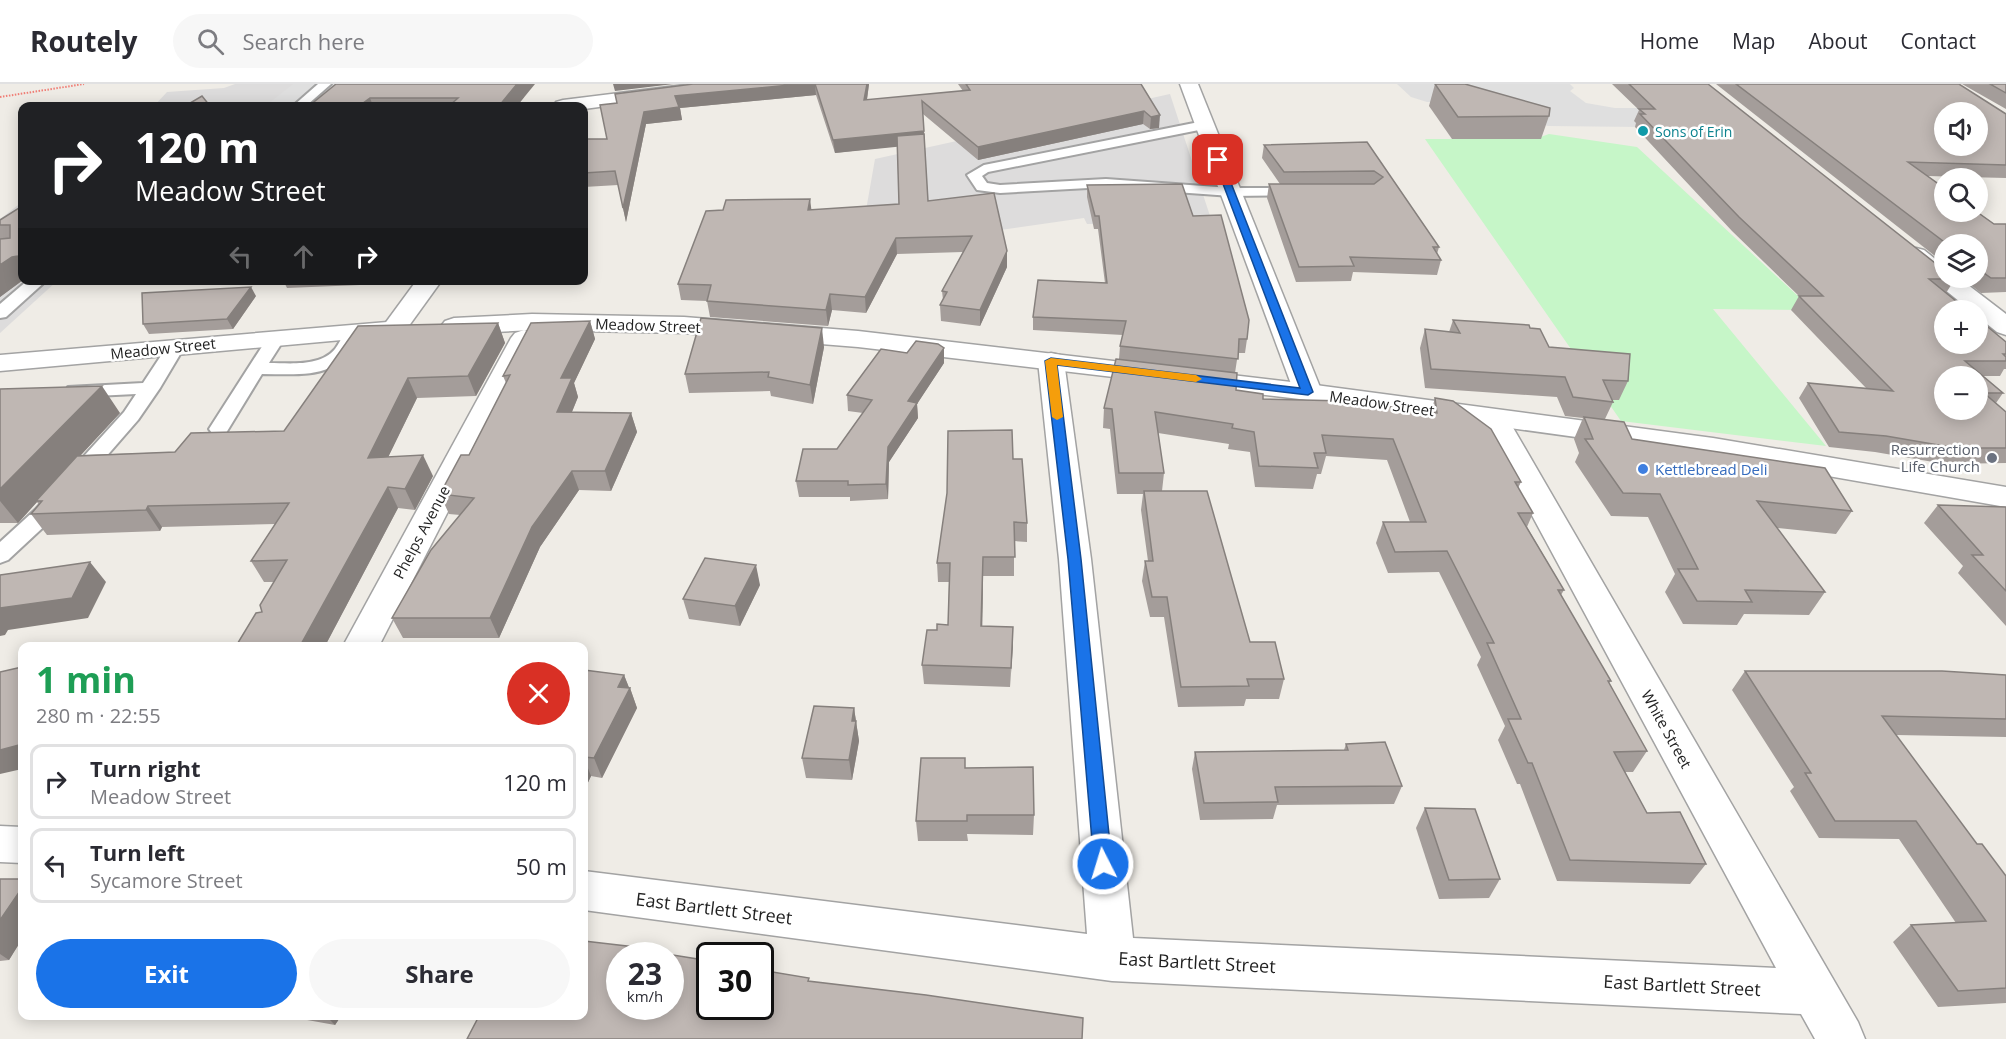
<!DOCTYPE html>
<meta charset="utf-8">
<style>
:root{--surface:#fff;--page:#f7f7f7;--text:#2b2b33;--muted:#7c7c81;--line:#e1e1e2;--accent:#1a73e8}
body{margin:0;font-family:"Open Sans",sans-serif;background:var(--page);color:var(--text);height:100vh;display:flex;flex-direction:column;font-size:22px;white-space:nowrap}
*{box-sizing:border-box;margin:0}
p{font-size:20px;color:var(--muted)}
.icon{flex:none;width:33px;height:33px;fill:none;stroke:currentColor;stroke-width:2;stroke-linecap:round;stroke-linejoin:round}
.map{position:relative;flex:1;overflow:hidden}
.side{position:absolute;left:18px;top:558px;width:570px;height:378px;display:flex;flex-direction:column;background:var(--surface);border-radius:12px;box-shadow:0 3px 15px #0003}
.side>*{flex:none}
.top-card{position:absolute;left:18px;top:18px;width:570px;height:183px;border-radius:12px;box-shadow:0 3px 15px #0003;background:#202124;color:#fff;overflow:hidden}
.tools{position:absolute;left:1934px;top:18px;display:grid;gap:12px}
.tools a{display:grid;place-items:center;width:54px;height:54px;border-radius:50%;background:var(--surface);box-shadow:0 3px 15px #0003;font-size:30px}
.speed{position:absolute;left:606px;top:858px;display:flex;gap:12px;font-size:30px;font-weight:700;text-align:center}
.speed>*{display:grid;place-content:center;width:78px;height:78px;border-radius:50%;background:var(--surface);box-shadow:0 3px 15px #0003;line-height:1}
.speed small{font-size:15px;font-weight:400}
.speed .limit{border:3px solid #111;border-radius:9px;background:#fff;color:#111}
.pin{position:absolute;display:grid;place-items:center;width:51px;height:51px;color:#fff;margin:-26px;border-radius:12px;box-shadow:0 3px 9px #0006}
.me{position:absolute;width:66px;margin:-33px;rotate:355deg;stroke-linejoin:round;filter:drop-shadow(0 0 4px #0008)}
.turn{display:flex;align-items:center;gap:21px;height:126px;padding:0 18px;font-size:27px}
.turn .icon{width:78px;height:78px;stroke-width:2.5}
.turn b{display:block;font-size:42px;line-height:51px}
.lanes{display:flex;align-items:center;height:57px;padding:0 18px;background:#0003;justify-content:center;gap:30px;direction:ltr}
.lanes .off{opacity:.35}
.round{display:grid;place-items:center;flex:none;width:63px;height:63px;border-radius:32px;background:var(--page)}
.headline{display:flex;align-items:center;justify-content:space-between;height:102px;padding:0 18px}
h1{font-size:36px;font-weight:700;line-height:45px;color:#1e9e55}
.primary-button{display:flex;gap:12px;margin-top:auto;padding:12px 18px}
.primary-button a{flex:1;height:69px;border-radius:36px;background:var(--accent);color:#fff;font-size:24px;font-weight:700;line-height:69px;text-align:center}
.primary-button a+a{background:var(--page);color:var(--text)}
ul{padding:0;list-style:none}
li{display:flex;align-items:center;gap:18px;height:75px;margin:0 12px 9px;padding:0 6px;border:3px solid var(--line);border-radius:12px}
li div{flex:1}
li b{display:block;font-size:22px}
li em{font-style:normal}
header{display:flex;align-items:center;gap:36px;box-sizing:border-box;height:84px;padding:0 30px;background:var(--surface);border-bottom:2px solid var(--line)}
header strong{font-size:28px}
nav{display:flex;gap:33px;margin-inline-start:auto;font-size:21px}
.search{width:420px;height:54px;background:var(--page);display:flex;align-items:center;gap:15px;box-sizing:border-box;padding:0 21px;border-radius:33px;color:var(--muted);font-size:22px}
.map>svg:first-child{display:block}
.residential{fill:#dddcdc}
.park{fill:#c6f6c8}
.parking{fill:#dfdfdf}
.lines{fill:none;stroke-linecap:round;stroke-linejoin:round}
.service-casing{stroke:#a3a3a3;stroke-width:4}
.minor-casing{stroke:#a3a3a3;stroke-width:3}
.tertiary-casing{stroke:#a3a3a3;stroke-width:3}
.path{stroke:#f07e76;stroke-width:2;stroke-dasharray:1.5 1.5;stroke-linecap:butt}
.service{fill:#fff;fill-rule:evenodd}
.minor{fill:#fff;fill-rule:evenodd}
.tertiary{fill:#fff;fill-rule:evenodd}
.wall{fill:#a49d9a}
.shaded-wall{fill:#86807d}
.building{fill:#bfb7b3;stroke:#86807d;stroke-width:1.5;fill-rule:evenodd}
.route{fill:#1a73e8;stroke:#114b97;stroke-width:1.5}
.slow{fill:#f59e0b}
.culture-dot{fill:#0f9aa8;stroke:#fff;stroke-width:2}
.worship-dot{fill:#6b7280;stroke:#fff;stroke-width:2}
.shop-dot{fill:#3f7fe0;stroke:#fff;stroke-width:2}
.labels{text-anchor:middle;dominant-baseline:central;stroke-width:5;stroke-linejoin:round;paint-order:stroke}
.far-culture-label{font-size:14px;fill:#0d838f;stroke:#fff;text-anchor:start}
.street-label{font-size:15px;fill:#1f1f1f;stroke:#fff}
.worship-label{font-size:15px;fill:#5b616d;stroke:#fff;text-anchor:end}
.shop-label{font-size:15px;fill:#366cbe;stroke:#fff;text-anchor:start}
.near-street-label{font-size:18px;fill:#1f1f1f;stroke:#fff}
</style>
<header>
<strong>Routely</strong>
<div class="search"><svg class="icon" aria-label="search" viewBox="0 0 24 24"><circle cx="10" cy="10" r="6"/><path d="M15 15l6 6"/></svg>Search here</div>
<nav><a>Home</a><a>Map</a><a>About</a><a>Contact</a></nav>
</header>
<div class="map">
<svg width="2006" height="955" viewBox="0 0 2006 955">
<rect width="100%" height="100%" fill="#efece6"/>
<g class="residential">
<path d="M235,0H417L394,22H154L167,8L224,4Z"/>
<path d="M1170,10L1212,138L1087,140L1084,134L859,166L875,75Z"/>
<path d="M22,118V196L57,197L0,249V135Z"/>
</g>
<path class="park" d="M1549,50L1637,63L1813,226L1713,225L1826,362L1621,337L1425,55H1535Z"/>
<g class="parking">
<path d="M293,0H361L336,22H265Z"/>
<path d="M1397,0H1570L1574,4L1570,7L1586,19L1615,24H1663L1635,37L1640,43L1548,42L1538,39L1505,18H1427L1411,13Z"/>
</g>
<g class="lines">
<defs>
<g id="service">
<path d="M318,0H331L306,22H293Z"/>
<path d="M1204,37L1210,41L1209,44L988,88L982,92L987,99L1000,101L1106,95L1231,104H1299L1306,108L1304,111L1231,112L1106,103L1000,109L977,106L967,91L984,81Z"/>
<path d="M28,196H47L6,233L0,234V220Z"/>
<path d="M351,247L357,248L360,252C340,296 304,290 262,290L226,349H212L209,345L270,250H282L285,254L269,279C290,279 320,283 335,265C339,260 341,254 345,248Z"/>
<path d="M176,257L182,258L185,262L160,304L138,336L51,436L8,476L0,479V458L35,426L124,328L136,310L75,313L68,311L66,307L68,303L143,299L170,258Z"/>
</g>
<g id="minor">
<path d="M692,0H743L740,4L734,5L584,25V22H554L556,18L563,16Z"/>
<path d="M1180,0H1198L1322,308L1318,314L1308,316L1298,314L1294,308Z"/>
<path d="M1916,164L1924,166L1944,182V194H1959L2006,230V251L1997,248L1977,232V226H1970L1908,176L1904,171L1908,166Z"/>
<path d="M417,196H442L403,250L394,253L385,250L381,245Z"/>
<path d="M524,246L533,249L537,254L379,562H343L511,254L515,249Z"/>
<path d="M1051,269L1060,271L1064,277L1091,475L1133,854L1776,884L1480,335L1484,329L1494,326L1504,329L1508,335L1858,938L1865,955H1815L1801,930L1112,897L584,826V787L1087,850L1059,475L1038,277L1042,271Z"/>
<path d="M0,742L22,743V779L0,778Z"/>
</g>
<g id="tertiary">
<path d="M532,230L684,233L858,247L1308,300L1713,354L2006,403V423L1713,372L1308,316L858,263L684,249L532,246L454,250L445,247L441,242L445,237L454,234Z"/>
<path d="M399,237L408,240L412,245L408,250L0,287V271Z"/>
</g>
</defs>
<use href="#service" class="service-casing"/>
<use href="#minor" class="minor-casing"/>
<use href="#tertiary" class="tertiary-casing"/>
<path class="path" d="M0,13L84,0"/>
<use href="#service" class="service"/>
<use href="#minor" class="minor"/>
<use href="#tertiary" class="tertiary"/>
</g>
<g class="wall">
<path d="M336,0L524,13L517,22H309Z"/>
<path d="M693,0H869L867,16L963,7L958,0H1141L1159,44L1150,45L1143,40L978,76L923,30L928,117L1007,183L980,242L941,237L940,221L943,216L942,207L963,168L897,170L866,229L832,226L828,242L710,233L707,217L681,216L678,200L812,126L899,120L897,62L835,69L816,11L680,24L682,36L646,40L626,138L618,101L584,103V55H607L617,19Z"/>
<path d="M1435,0L1549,32L1541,55H1452L1429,22Z"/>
<path d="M1612,0H1708L1955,195L1946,209L2006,258V285H2004L2000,292H1983L2003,309L1996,319L2006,328V379L1945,380L1875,368L1829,363L1799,314L1808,299L1866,304L1791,226L1799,212L1732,147L1635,43L1636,39L1634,37L1639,26Z"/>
<path d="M1716,0H1959L2006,30V94L1927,92L1994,140H2006V208L1981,209L1962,194H1977V160H1944V179Z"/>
<path d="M1962,0H2006V25Z"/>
<path d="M1367,58L1439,163L1437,170L1441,176L1437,191L1353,188L1351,197L1296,198L1267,114L1269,100H1280L1262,74L1264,61Z"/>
<path d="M1087,101L1193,132L1247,255L1245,269H1238L1235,289L1236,306L1263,315L1431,328L1435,314L1521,398L1518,404L1533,429L1527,443L1564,506L1561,511L1611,597L1609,599L1647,667L1633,688H1625L1647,729L1706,780L1690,800L1557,797L1520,700H1517L1498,656L1505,642L1477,581L1481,573L1439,488L1388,489L1376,459L1383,438H1410L1387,376L1326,372L1321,390H1317L1313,405L1255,403L1250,368L1228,365L1229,360L1158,349L1164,389L1162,407L1250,558L1284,595L1279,615H1246L1244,622L1178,623L1164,533H1150L1142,497L1145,477H1148L1141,426L1143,410H1117L1110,345L1103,344L1104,324L1119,275L1120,262L1123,251L1033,246V233L1105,199L1098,145H1094L1087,113Z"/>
<path d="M22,122V196H23L0,213V136Z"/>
<path d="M283,196H387L384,200L287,204Z"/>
<path d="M475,196H555L554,199L477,201Z"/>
<path d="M256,212L233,245L149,250L143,240Z"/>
<path d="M1453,236L1530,244L1549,263L1628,297L1619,316H1612L1613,318L1605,335L1632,355L1852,427L1836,450L1777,444L1825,508L1809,531L1744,530L1737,541L1683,540L1665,508L1675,490L1648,433L1611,432L1575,378L1579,369L1574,355L1583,334L1565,332L1557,313L1425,304L1420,264L1425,245L1449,248Z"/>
<path d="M590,237L595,255L574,299L578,313L572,328L631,329L637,348L611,407L579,406L540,463L499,554H403L392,534L460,431L449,430L440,410L469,371L506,299L503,292Z"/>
<path d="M498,239L505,259L476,312L417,314L388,373L433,392L415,426L398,424L325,562H236L262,528L274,498H264L251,477L275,440L162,443L160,447L47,451L31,430L39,421L37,418L18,439H0V305L120,329L81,371L175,368L284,347Z"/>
<path d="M824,263L813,320L771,312L770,307L689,309L685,290Z"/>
<path d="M944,264V279L917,320L918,334L889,378L888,415L850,417V413H799L796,397L837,365L863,329L848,327L847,311L907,269Z"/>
<path d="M1013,375L1027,439V458L1014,457V492H983L982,542L1013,543L1010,603L924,600L922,581L937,546L948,541L949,498H938L937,479Z"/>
<path d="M1938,421L2006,423V542L1958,489L1963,482L1924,439Z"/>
<path d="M760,501L740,542L689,535L683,515Z"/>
<path d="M584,586L624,591L629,604H630L637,624L602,694L591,692L584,707Z"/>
<path d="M1745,587L2006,591V653L1896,651L1977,760L2006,792V919L1938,923L1893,858L1911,841L1956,839L1899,755L1819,754L1790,707L1794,703L1732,606Z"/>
<path d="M854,624L859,657L852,696L806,694L802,674Z"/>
<path d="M1346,660L1402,702L1394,720L1277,721L1273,735L1200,736L1192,685L1195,668L1344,666Z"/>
<path d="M966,684L1034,731L1033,751L967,750L968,757H918L916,737Z"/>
<path d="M1425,724L1500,795L1489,814L1439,815L1416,744Z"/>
<path d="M0,795H22V855L9,876L0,877Z"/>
<path d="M294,932H341L335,941L296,934Z"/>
</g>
<g class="shaded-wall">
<path d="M517,0H535L517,22H499Z"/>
<path d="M613,0H674L615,7Z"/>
<path d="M800,0H815L816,11L680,24L682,36L646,40L626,138L623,124L644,28L675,12Z"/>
<path d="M867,0H869L865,29L864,16Z"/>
<path d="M370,14L373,22H359Z"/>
<path d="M1144,27L1143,40L978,76V63Z"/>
<path d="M1160,31L1159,44L1150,45L1151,33Z"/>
<path d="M924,47L925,60L835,69L833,56Z"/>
<path d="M810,115L812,130L808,126Z"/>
<path d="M896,154L897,170L866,229L865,213Z"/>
<path d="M1007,167V183L980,242V226Z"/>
<path d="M22,169V196H23L0,213V181L12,173Z"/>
<path d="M251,203L256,212L233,245L227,235Z"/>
<path d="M830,210L832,226L828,242L826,226Z"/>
<path d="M590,237L595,255L574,299L578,313L564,347L557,328L561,294Z"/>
<path d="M498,239L505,259L476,312L468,292Z"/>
<path d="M822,244L824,263L813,320L810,301Z"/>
<path d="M944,264V279L917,320L918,334L889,378L888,415L886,400L888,363L908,317Z"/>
<path d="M408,294L417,314L378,394L368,374Z"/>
<path d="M102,302L120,329L38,417H36L37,418L18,439L0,417V405Z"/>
<path d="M631,329L637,348L611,407L605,387Z"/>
<path d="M423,371L433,392L415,426L405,405Z"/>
<path d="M572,387L579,406L540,463L499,554L490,534L532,443Z"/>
<path d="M388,403L398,424L325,562H300Z"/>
<path d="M148,422L162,443L160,447L146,426Z"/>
<path d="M983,473V492L982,561L981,542Z"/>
<path d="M90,478L106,498L88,534L8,546L5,551L0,552V524Z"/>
<path d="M756,481L760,501L740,542L735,522Z"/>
<path d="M1013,543V562L1010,603L1011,584Z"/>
<path d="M624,591L630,606V604L637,624L602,694L594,674L618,603Z"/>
<path d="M854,624L859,657L852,696L849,676L852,637Z"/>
<path d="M22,649V685L0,690V666Z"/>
<path d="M584,674L591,692L584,707Z"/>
<path d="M22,804V855L9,876L0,870V836Z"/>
<path d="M326,932H341L335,941Z"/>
</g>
<g class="building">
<path d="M336,0H517L499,22H449L458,14H370L359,22H309Z"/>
<path d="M693,0H800L675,12L679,23L644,28L623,124L615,87L584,89V55H607L600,21L617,19L615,10Z"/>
<path d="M815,0H867L864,16L970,6L966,0H1141L1160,31L1151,33L1144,27L978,63L922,17L924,47L833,56Z"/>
<path d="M1435,0H1465L1550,24L1549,32L1458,33Z"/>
<path d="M1629,0H1708L1944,186V194H1953L1955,195H1929L1967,226H1944V260H1977V234L2006,258V270H2003L2006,273V277H1965L2003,309H1984L2006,328V364H1956L1886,352L1839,348L1808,299L1893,307L1799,212H1823L1739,133L1640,30H1645L1639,25H1655ZM1944,292H1977V326H1944Z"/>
<path d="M1736,0H1959L2006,30V81L1908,78L1944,104V128H1977L1994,140H2006V194H1991L1977,184V160H1947ZM1944,28H1977V62H1944Z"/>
<path d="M1990,0H2006V9Z"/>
<path d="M202,12L210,22H185Z"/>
<path d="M924,50L928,117L994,109L1007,167L980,226L940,221L947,208L942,207L972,152L896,154L865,213L830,210L826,226L707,217L711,201L678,200L706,127L723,126L726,116L810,115L808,126L899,120L897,52Z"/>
<path d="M1367,58L1439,163H1433L1441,176L1350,173L1354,182L1299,183L1269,100H1374L1383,93L1374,87L1284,88L1264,61Z"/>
<path d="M1182,100L1193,132L1221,131L1249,236L1247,255H1239L1238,275L1120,262L1126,237L1033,233L1038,196L1107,199L1099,132H1095L1087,101Z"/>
<path d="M22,122V169L18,172L12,173L0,181V155L10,154V141H0V136Z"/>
<path d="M251,203L227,235L143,240L142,209Z"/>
<path d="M701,234L822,244L810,301L768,293L769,288L685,290Z"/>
<path d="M1453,236L1529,241L1530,244L1540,245L1549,263L1630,270L1628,297L1603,296L1613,318L1573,313L1565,293L1431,285L1425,245L1460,249Z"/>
<path d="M590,237L561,294H572L557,328L631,329L605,387H572L532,443L490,534H392L431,466L474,414L440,410L461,371H469L510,291L503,292L531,239Z"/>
<path d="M498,239L468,292L408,294L368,374L423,371L405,405L388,403L300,562H236L256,529L262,528L260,521L287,476L251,477L289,419L148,422L146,426L31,430L42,417H36L77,372L175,368L191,349L284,347L358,242Z"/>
<path d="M916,257L938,260L944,264L908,317L917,319L888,363L886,400L848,401V397H796L803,365H837L872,316L847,311L881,265L907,269Z"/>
<path d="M1116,275L1237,289L1236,306L1263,310V315L1346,317L1437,329L1435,314L1453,317L1491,345L1521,398H1515L1533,429H1518L1564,506H1558L1611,597H1608L1647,667L1614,668L1647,729L1680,728L1706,780L1570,776L1532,679H1528L1508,635H1521L1487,559H1494L1447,467L1395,468L1383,438H1426L1393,355L1322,351L1326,369H1314L1318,384L1259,382L1254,348L1232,344L1233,340L1155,328L1164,389H1119L1112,325L1104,324Z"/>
<path d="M102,302L0,405V305Z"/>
<path d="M1584,333L1624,338L1632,355L1825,384L1852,427L1757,417L1825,508L1745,506L1752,518L1697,517L1678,485H1698L1660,410L1623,409L1585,355H1593Z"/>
<path d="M1012,346L1013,375H1022L1027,439L1014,438L1015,473H983L981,542L1013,543L1011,584L922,581L927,546H937V540L948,541L950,479H937L947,409L948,347Z"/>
<path d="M1144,407H1207L1250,558H1275L1284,595H1247L1249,602L1181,603L1167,513H1152L1145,477H1153Z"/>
<path d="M1938,421L2006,423V507L1972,471H1983Z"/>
<path d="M705,474L756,481L735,522L683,515Z"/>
<path d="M90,478L72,514L0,524V491Z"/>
<path d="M22,583V649L19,661L0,666V588Z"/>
<path d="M584,586L624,591L618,603L630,604L594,674L584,673Z"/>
<path d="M1745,587H1942L2006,591V635L1882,632L1977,760H1982L2006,792V904L1958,907L1911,841L1986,837L1916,737H1835L1805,689H1811Z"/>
<path d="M814,622L854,624L852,637H856L849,676L802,674Z"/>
<path d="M1385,658L1402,702L1275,703L1278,718L1204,719L1195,668L1348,666L1346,660Z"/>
<path d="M921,674H965V684L1033,683L1034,731H967V737H916Z"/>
<path d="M1425,724L1475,725L1500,795L1449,796Z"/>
<path d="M0,795H22V804L0,836Z"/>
<path d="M584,857L661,866L660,869L710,877V922H760V886L809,894L808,897L926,911L1083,934L1082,955H467L479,932H584ZM620,872H670V922H620Z"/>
</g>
<path class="route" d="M1218,73L1222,76L1313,308L1308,311L1057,281L1081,475L1112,780L1109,786L1103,788L1097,786L1094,780L1068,475L1045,277L1051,274L1300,304L1214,76Z"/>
<path class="slow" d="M1051,274L1196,291L1202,295L1196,298L1057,281L1063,333L1057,336L1052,333L1045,277Z"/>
<circle class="culture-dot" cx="1643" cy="47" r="6"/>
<circle class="worship-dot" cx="1992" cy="374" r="6"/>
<circle class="shop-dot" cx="1643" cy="385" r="6"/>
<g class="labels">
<g class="far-culture-label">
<text x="1655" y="47">Sons of Erin</text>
</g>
<g class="street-label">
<text transform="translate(648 241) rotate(2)">Meadow Street</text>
<text transform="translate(163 264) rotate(-6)">Meadow Street</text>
<text transform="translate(1382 319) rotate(8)">Meadow Street</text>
<text transform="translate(421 448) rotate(-62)">Phelps Avenue</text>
<text transform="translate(1667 645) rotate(61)">White Street</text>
</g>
<g class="worship-label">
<text x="1980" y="365">Resurrection<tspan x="1980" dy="17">Life Church</tspan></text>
</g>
<g class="shop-label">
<text x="1655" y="385">Kettlebread Deli</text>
</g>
<g class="near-street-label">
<text transform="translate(714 824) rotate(7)">East Bartlett Street</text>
<text transform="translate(1197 878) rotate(3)">East Bartlett Street</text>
<text transform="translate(1682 901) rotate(3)">East Bartlett Street</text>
</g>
</g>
</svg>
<div class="tools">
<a><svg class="icon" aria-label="sound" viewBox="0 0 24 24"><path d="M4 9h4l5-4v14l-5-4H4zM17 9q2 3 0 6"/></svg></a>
<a><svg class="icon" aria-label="search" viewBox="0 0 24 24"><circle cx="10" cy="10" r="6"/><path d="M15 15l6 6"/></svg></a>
<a><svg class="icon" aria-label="layers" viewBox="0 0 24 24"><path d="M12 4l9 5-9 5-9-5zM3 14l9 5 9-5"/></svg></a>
<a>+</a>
<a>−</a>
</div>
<div class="speed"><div>23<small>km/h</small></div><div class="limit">30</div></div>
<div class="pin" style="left:1218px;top:76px;background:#d93025"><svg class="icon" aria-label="arrive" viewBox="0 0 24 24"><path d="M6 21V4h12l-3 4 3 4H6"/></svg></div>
<svg class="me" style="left:1103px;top:780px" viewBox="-20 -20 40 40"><circle r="17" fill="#1a73e8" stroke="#fff" stroke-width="3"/><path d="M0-11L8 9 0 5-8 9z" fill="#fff"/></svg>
<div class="top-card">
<div class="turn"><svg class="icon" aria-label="right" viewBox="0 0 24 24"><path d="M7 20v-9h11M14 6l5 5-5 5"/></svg><div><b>120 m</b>Meadow Street</div></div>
<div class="lanes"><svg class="icon off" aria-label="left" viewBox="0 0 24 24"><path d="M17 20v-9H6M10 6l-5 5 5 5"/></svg><svg class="icon off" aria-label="ahead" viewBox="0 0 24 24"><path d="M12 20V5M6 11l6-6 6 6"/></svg><svg class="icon" aria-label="right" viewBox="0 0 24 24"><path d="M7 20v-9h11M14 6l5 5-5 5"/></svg></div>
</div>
<section class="side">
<div class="headline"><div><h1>1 min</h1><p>280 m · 22:55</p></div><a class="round" style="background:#d93025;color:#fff"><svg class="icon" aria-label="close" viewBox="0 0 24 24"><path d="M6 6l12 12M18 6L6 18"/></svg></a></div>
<ul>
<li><svg class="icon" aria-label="right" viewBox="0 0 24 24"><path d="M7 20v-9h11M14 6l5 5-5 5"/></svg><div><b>Turn right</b><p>Meadow Street</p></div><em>120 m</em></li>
<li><svg class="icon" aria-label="left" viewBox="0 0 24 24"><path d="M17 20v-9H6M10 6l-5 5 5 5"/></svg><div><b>Turn left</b><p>Sycamore Street</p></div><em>50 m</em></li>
</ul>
<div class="primary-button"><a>Exit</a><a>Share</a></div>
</section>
</div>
